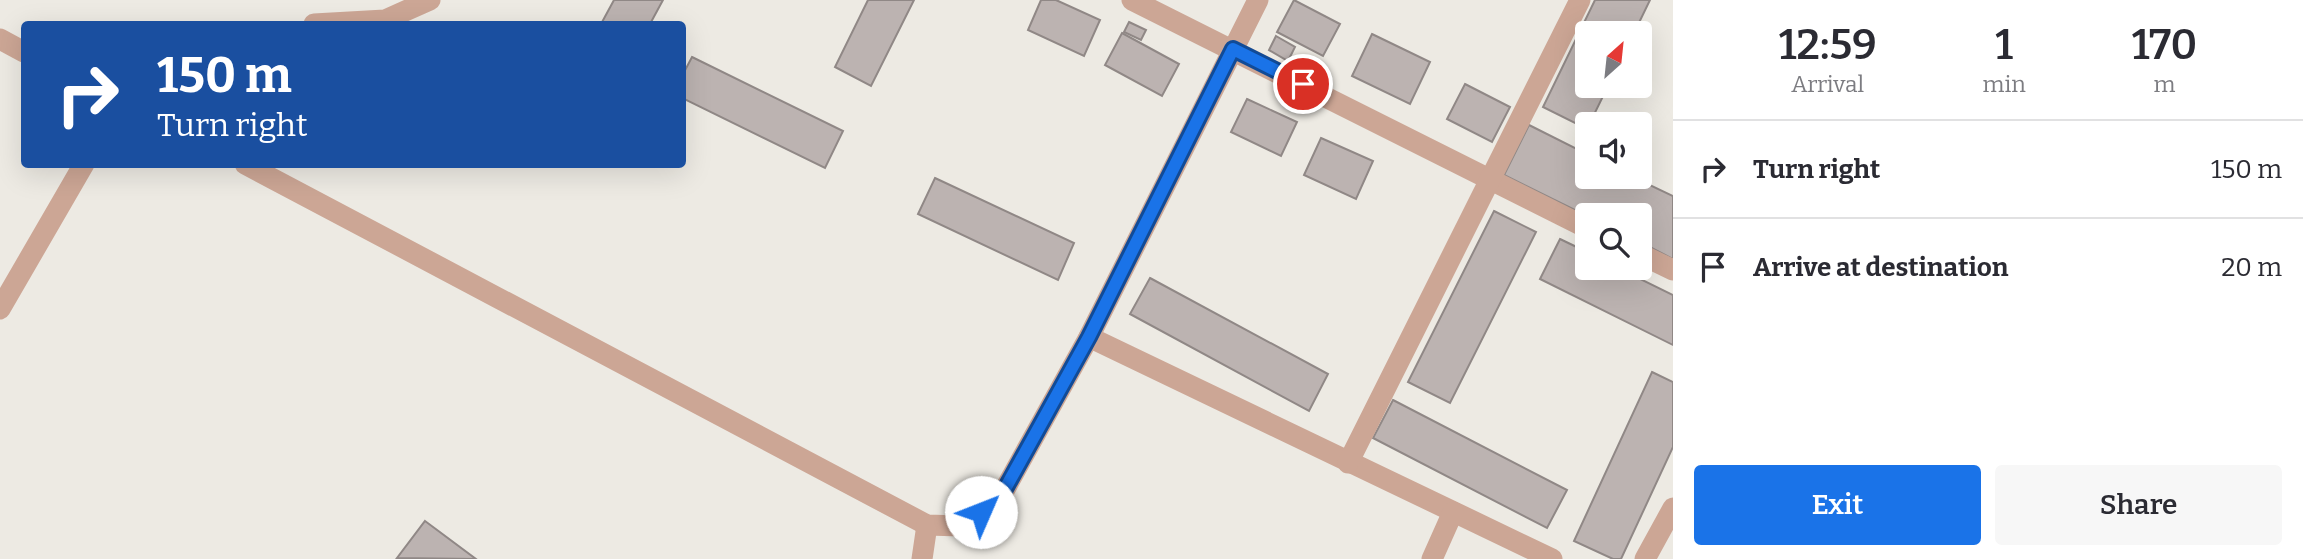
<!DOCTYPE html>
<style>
:root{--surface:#fff;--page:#f7f7f7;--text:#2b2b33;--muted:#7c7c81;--line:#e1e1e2;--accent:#1a73e8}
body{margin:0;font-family:Bitter,serif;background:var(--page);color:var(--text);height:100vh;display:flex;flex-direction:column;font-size:26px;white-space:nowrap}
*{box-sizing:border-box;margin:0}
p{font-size:23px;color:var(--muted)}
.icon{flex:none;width:38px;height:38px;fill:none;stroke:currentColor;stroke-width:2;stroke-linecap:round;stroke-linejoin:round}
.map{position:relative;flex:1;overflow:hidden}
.sheet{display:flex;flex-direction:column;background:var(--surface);width:630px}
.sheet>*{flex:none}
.top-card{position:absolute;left:21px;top:21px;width:665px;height:147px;border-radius:7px;box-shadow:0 7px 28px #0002;background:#1a4fa0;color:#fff;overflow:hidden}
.needle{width:46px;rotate:27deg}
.buttons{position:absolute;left:1575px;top:21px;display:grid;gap:14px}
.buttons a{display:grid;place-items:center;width:77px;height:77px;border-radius:7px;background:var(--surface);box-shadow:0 7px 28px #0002;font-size:35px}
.pin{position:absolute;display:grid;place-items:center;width:60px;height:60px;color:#fff;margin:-30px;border:4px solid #fff;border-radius:50%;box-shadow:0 2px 7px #0007}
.me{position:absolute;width:77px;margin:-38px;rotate:46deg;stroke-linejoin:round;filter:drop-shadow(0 0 5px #0008)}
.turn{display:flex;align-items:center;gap:24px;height:147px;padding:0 21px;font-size:32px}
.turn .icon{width:91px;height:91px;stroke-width:2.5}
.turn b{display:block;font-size:49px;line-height:60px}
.eta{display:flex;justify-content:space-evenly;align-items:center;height:119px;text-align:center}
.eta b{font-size:42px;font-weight:600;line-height:49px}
.button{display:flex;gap:14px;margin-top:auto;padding:14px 21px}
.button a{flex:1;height:80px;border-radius:7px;background:var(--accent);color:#fff;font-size:28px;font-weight:600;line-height:80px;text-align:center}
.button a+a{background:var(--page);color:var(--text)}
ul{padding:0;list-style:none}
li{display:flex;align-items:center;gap:21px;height:98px;padding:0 21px;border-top:2px solid var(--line)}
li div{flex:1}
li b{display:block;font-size:26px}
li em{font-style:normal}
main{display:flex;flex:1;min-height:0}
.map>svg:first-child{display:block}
.building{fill:#bcb3b1;stroke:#908886;stroke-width:2}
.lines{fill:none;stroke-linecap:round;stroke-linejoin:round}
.minor{stroke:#cca695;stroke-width:21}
.route-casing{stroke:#114b97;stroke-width:18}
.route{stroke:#1a73e8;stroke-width:12}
</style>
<main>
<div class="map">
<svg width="1673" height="559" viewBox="0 0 1673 559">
<rect width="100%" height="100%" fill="#edeae3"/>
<g class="building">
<path d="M614,0H663L650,24H601Z"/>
<path d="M868,0H914L871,86L835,67Z"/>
<path d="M1041,0H1056L1100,20L1084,56L1028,30Z"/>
<path d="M1294,0L1340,24L1323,56L1277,32Z"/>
<path d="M1595,0H1650L1634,33H1587V86H1608L1587,129L1543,107Z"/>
<path d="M1129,22L1146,30L1141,40L1124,32Z"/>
<path d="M1122,33L1179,64L1162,96L1105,65Z"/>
<path d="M1372,34L1430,62L1410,104L1352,76Z"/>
<path d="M1276,36L1295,47L1288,61L1269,50Z"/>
<path d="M692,57L843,131L825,168L682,98V76Z"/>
<path d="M1465,84L1510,107L1492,142L1447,119Z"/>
<path d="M1247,99L1297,122L1281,156L1231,132Z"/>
<path d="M1529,125L1587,154V177H1633L1673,196V259L1640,242V215L1587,216L1504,175Z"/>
<path d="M1321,138L1373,161L1356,199L1304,175Z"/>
<path d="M935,178L1074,243L1058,280L918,214Z"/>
<path d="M1494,211L1536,232L1450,403L1408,382Z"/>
<path d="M1560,239L1587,252V268H1618L1673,295V345L1540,279Z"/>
<path d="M1150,278L1328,374L1309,411L1130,314Z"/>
<path d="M1652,372L1673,382V447L1621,559H1613L1574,541Z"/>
<path d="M1393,400L1567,490L1547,528L1373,438Z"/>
<path d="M425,521L476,559L397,558Z"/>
</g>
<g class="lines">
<g class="minor">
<path d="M1132,0L1587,228"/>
<path d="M314,24L385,20L430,0"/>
<path d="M0,39L24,52"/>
<path d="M245,164L927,525L961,526L1000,498L1089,337L1258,0"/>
<path d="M1640,254L1673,270"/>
<path d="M0,309L84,164"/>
<path d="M1089,337L1552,559"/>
<path d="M1348,463L1580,0"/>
<path d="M922,559L927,525"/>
<path d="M1432,559L1453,512"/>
<path d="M1645,559L1673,508"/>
</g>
</g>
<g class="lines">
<defs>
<path id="route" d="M981,512L1000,498L1089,337L1233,49L1303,84"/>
</defs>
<use href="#route" class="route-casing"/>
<use href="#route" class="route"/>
</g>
</svg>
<div class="buttons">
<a><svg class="needle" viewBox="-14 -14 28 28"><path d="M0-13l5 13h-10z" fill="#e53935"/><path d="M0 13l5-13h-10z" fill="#7c7c81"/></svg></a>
<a><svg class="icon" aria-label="sound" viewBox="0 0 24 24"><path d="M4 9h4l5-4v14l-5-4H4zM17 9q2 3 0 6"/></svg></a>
<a><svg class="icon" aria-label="search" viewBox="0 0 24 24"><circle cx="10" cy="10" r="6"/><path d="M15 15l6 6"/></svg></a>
</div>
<div class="pin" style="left:1303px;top:84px;background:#d93025"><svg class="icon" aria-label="arrive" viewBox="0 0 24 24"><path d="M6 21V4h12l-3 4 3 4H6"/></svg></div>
<svg class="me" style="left:981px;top:512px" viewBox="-20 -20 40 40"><circle r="19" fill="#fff"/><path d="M0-13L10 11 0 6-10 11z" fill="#1a73e8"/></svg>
<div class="top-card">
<div class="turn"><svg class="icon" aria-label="right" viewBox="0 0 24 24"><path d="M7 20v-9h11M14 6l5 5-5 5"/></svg><div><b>150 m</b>Turn right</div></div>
</div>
</div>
<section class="sheet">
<div class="eta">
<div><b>12:59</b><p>Arrival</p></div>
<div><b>1</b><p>min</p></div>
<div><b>170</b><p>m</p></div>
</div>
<ul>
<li><svg class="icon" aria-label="right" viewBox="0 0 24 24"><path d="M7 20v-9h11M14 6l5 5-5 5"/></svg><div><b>Turn right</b></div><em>150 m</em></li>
<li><svg class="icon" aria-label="arrive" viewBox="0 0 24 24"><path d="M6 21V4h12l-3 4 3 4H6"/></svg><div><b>Arrive at destination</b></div><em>20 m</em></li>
</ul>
<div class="button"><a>Exit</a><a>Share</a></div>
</section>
</main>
